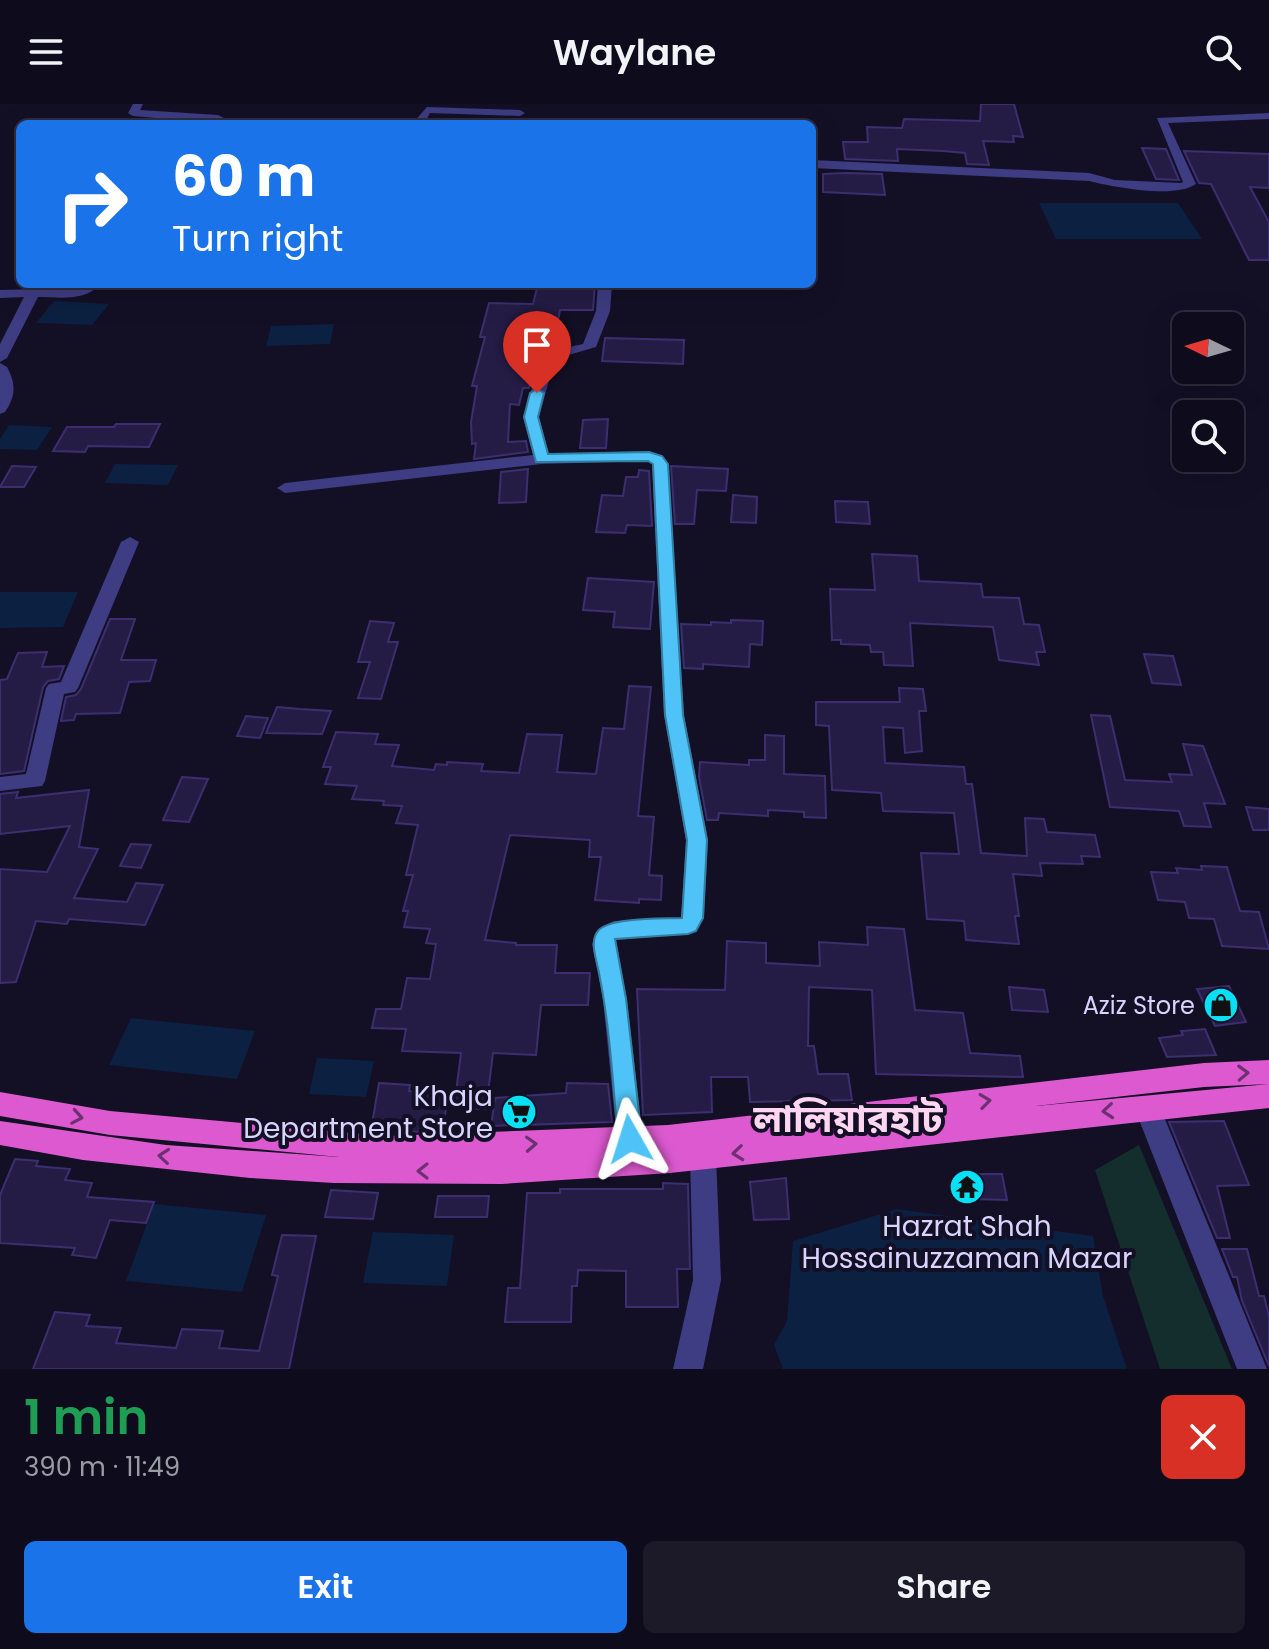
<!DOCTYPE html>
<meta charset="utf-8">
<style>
:root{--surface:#0e0b1c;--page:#1c1929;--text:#f1f3f6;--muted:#9b9ba3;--line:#2e2b3b;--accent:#1a73e8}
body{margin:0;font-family:Poppins,"Noto Sans Bengali",sans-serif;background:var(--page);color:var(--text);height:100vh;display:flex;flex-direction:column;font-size:30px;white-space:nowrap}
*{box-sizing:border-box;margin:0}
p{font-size:26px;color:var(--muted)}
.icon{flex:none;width:44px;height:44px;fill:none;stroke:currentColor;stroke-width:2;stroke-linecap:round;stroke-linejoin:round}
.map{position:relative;height:1265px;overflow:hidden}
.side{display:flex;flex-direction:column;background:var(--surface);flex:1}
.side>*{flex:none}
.top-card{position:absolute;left:16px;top:16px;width:800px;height:168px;border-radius:12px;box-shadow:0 8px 32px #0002,0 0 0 2px var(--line);background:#1a73e8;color:#fff;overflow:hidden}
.needle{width:52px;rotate:275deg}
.controls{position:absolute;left:1172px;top:208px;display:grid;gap:16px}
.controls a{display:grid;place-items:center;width:72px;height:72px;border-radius:12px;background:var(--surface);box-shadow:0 8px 32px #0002,0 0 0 2px var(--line);font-size:40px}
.pin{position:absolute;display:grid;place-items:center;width:68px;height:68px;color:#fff;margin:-82px -34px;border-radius:50% 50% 50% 0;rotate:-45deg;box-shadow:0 0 8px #0007}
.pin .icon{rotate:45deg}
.me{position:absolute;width:88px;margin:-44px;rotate:354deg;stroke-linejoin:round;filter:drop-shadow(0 0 6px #0008)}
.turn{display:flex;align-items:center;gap:28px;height:168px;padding:0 24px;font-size:36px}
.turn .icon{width:104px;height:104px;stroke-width:2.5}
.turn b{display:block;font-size:56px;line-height:68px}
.round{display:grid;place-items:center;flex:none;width:84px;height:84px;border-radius:12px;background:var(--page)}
.headline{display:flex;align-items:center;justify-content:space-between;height:136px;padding:0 24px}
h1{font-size:48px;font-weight:600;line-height:60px;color:#1e9e55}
.primary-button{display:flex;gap:16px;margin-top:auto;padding:16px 24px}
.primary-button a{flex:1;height:92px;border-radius:12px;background:var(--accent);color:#fff;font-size:32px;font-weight:600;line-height:92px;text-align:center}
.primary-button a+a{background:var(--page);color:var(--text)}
header{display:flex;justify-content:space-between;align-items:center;height:104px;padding:0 24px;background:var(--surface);font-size:36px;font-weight:600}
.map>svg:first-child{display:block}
.green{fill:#132e2d}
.water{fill:#0c2041}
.building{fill:#241c45;stroke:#3b2f70;stroke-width:2}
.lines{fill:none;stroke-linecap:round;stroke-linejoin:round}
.minor{fill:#3e3c82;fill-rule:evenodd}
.trunk{fill:#dc59cf;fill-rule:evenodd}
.oneway{stroke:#6d3071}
.route{fill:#4fc3f7;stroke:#337fa1;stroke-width:2}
.labels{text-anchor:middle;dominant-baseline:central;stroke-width:8;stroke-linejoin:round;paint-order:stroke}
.poi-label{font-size:24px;fill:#d9d4fe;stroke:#130f25;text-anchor:end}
.near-poi-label{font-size:28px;fill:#d9d4fe;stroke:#130f25;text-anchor:end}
.near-district-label{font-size:38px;font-weight:bold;fill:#fed6f0;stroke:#130f25}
</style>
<header><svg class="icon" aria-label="menu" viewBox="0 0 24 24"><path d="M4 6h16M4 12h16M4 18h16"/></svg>Waylane<svg class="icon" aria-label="search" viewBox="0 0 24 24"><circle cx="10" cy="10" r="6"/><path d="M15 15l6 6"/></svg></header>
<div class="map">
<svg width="1269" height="1265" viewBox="0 0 1269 1265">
<rect width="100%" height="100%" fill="#130f25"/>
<path class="green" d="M1139,1041L1232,1265H1160L1095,1066Z"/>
<g class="water">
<path d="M1039,99H1178L1202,135H1056Z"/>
<path d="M54,197L109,200L92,221L36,219Z"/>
<path d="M334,220L330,240L266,242L271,222Z"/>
<path d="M9,321L52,323L37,346L0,345V335Z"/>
<path d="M115,360L178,361L168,381L105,379Z"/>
<path d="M0,488H78L63,523L0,524Z"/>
<path d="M131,914L255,927L237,975L109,961Z"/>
<path d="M317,954L374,957L366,993L309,990Z"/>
<path d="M154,1100L266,1111L242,1188L126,1177Z"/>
<path d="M897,1105L1093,1132L1103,1192L1127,1265H783L774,1241L787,1217L793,1137Z"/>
<path d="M373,1128L454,1131L447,1182L363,1179Z"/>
</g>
<g class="building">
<path d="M981,0H1014L1023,33L1013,32L1014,38L983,37L989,61L967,60L965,49L943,47L897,45L898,57L845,55L843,38H868L867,23L902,24L904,15L980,17Z"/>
<path d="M1142,44L1166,45L1179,76L1156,75Z"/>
<path d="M1184,47L1269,50V84L1250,83L1269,118V156H1249L1211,80L1199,79Z"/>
<path d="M846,69L882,70L885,91L823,88V70Z"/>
<path d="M569,180H595L593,206H560L553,244H537L529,284H523L519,301L510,300L508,338L526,337L528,348L474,355L476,339L472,340L471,318L477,282H472L485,233H480L489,199L533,200L537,184L568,185Z"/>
<path d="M605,234L684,236L683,260L602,257Z"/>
<path d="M608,315L606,344H580L583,316Z"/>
<path d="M116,320H160L149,343L88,342L85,348L53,347L67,323H114Z"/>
<path d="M12,362L36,363L24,383H0Z"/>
<path d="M671,362L728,365L726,387L697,386L694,420H675Z"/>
<path d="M528,365L526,398L499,399L501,368Z"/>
<path d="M639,366L649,367L652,422L627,421L625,429L596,428L602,391L623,392L626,373H638Z"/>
<path d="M733,391L757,393L756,419L731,418Z"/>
<path d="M835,397L868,398L870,420L836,418Z"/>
<path d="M872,450L917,452L919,477L981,480L983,493L1019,494L1024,520L1039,521L1045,548H1036L1039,561L999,556L993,523L910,519L913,562L884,561L883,548H871L870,541L841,540V536H832L830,485L875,486Z"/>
<path d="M588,474L654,478L650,525L613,523L615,508L583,506Z"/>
<path d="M110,515H135L121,556H156L150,577L129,578L120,609L76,610L74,616L61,617L66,593L76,591L81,585Z"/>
<path d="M731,516L763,517L762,541L750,540L749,563L703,560V565L684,564L681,520L711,521V518L731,519Z"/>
<path d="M370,517L394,519L388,538H398L381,595L358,594L370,558H358Z"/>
<path d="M47,548L42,563L64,562L59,575L48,577L43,583L24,667L0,670V576L7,575L18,549Z"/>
<path d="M1144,550L1173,552L1181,581L1152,579Z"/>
<path d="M629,582L651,583L638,712L654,713L649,771L662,772L661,796L639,795V799L595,796L601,753H589L590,736L510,731L485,836L516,839V841H557L555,869H590L588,901H541L536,951L493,949L486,1005L454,1004L461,949L402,947L406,925L372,924L376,905H401L407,874L430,875L436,840L426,839L430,825L404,823L408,807H403L413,771H406L418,721L396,719L402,702L383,701L384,697L352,695L357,682L325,680L331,663H323L336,628L378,630L375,640L399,641L392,662L434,666L436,660L447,661V658L483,660L481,667L519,669L527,630L562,631L557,668L596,670L603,624L624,625Z"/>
<path d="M899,584L923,585L926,607H919L922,647L905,649L903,624L883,623L885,659L964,663L966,680H972L981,749L1027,752L1025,714L1044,715L1047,728L1095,731L1100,753L1081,752L1083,760L1040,759L1042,772L1013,770L1019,812H1015L1019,840L966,836L964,817L927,815L921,749L959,750L954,709L883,707L881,689L832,686L829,622L816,621V598H900Z"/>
<path d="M277,603L300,605L331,607L322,630L266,629Z"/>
<path d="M1091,611L1110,612L1125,676L1172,678L1169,670L1192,671L1183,640L1203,642L1225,700L1204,699L1211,723L1184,722L1179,707L1110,703Z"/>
<path d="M246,612L268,614L260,634L237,632Z"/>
<path d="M765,631L784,632V670L825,672L826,714L804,713V708L768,706V712L719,709L718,716H707L699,673L700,658L749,661V656H765Z"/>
<path d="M182,673L208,675L189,718L163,716Z"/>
<path d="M89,686L79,743L98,745L74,794L127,798L136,779L163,781L145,821L69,815L67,820L36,817L16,878L0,879V765L47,768L70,722L0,730V690L18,688L16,694Z"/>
<path d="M1246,703L1269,705V726H1253Z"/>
<path d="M131,740L151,741L141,764L120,762Z"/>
<path d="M1201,762L1227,763L1240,807L1259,808L1269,845L1222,842L1214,815L1189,814L1185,798L1158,796L1151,768L1178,769L1176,764L1202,766Z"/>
<path d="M867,823L904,825L915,906L963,909L970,949L1020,952L1023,973L876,970L872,886L809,883L808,942H814L818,970H848L852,996L750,998L748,973H711L712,1008L643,1011L637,885L725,886L727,837L766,839V859L820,862L819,838L868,841Z"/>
<path d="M1229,882L1246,918L1215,922L1197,885Z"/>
<path d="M1009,883L1044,886L1048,908L1012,906Z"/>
<path d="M1205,925L1216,951L1167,953L1159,934L1183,931L1181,927Z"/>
<path d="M379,979L410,981L409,987L448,988L443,1027L410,1028L411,1021L372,1020Z"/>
<path d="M567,979L608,980L612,1018L491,1022L495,994L566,989Z"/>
<path d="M1224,1017L1249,1081L1217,1082L1230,1134H1217L1169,1018Z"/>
<path d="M15,1055L38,1057L36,1062L70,1065L65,1076L92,1079L87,1093L154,1098L146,1119L110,1116L96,1154L72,1151L75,1144L0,1139V1091Z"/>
<path d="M966,1070H1002L1007,1096L970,1095Z"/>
<path d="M786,1074L789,1115L754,1116L750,1078Z"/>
<path d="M663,1079L688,1080L690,1165H677L678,1203H626V1167L578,1166L577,1182H572L571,1218H505L508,1184H520L527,1089H560V1085H663Z"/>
<path d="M331,1086L378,1089L373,1115L325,1113Z"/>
<path d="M438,1092H489L487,1113H435Z"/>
<path d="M282,1131L316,1132L289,1265H33L55,1208L90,1211L86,1222L121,1224L116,1239L176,1244L182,1225L223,1227L219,1244L259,1247L278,1172L272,1171Z"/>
<path d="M1222,1145H1247L1259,1192H1264L1269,1212V1262L1242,1197L1237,1173H1233Z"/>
</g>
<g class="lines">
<g class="minor">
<path d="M133,0H143L140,6L218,11L224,14V20L133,12L128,9Z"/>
<path d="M427,3L520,6L525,9L520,12L430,9L424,20H412Z"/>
<path d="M1269,9V15L1168,19L1196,80C1176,95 1113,83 1089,77L812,64V56L1089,69L1115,76L1181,79L1183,78L1157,14Z"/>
<path d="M85,180H100C85,198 59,193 38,193L7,254L0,258V240L24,193L0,194V186L79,184Z"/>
<path d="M598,180H612L610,207L596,243L565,252L552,265L539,313L549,350L649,347L663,352L668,360L684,611L708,736L704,814L696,828L616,836L627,895L643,1035L639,1043L630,1046L621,1043L617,1035L603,895L592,840L598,825L614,817L681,814L686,736L664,611L652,360L647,357L542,360L285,389L277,384L285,379L533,351L523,313L538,264L555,246L583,240L596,207Z"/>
<path d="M0,259L7,263C16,280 16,292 5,308L0,310Z"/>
<path d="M130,433L139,438L78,584L75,588L64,590L45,677L42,682L0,687V673L26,670L46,584L49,580L61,578L121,438Z"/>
<path d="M1147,992L1156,995L1160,1003L1267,1265H1237L1134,1003L1138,995Z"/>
<path d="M703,1040L712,1044L716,1052L721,1176L703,1265H673L693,1176L690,1052L694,1044Z"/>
</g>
<path class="trunk" d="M1269,956V980L1204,983L1036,1002L1269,980V1004L670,1069L502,1080L334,1079L250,1074L83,1056L0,1041V1017L166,1041L339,1053L110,1031L0,1012V988L110,1007L385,1032L668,1021L1204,959Z"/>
</g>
<defs><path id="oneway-chevron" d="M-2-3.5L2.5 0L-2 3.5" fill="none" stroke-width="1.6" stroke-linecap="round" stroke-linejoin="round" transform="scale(2)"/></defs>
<g class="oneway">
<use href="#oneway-chevron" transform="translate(1243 969) rotate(-2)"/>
<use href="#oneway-chevron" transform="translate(985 997) rotate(-7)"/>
<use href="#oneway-chevron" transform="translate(1108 1007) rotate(175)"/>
<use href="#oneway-chevron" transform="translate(77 1013) rotate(10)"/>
<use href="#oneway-chevron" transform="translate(531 1040) rotate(-3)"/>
<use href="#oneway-chevron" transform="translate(738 1049) rotate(174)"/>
<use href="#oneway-chevron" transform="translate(164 1052) rotate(-175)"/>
<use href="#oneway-chevron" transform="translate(423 1067) rotate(-180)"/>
</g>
<path class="route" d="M537,285L544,289L538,313L548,350L649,348L662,352L668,360L683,611L707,736L703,814L696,827L688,830L615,835L626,895L642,1035L638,1043L630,1046L622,1043L618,1035C613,980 610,923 599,869C597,857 589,837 598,827C609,813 664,815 682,814L687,736L665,611L653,360L648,357L536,358L524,313L530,289Z"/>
<defs>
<symbol id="shop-disc" viewBox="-11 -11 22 22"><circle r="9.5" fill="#08e0f6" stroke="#130f25"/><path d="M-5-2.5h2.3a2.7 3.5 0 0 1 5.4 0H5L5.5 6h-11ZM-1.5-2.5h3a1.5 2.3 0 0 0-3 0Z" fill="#111"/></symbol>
<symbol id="supermarket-disc" viewBox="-11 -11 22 22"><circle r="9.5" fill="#08e0f6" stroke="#130f25"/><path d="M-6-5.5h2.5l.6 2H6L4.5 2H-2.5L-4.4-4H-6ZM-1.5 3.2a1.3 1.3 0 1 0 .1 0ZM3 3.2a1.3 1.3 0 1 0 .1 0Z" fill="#111"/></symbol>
<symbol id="temple-disc" viewBox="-11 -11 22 22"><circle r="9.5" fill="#08e0f6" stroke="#130f25"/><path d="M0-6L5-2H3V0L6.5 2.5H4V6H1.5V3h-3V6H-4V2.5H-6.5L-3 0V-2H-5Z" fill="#111"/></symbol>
</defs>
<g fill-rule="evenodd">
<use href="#shop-disc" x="1201" y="881" width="40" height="40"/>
<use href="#supermarket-disc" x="499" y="988" width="40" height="40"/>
<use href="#temple-disc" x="947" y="1063" width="40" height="40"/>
</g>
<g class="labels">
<g class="poi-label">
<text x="1195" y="901">Aziz Store</text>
</g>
<g class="near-poi-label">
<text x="493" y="992">Khaja<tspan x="493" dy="32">Department Store</tspan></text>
<text x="967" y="1122" text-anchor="middle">Hazrat Shah<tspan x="967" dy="32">Hossainuzzaman Mazar</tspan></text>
</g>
<g class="near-district-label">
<text x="848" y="1014">লালিয়ারহাট</text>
</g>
</g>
</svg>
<div class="controls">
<a><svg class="needle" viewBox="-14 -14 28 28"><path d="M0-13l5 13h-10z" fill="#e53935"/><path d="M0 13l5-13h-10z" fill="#9b9ba3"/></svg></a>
<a><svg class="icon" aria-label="search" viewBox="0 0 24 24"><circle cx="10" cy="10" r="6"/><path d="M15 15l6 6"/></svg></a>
</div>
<div class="pin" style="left:537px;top:289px;background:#d93025"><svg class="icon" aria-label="arrive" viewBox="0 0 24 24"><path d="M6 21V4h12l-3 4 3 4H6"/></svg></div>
<svg class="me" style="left:630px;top:1035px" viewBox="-20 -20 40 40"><path d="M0-17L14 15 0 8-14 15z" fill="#4fc3f7" stroke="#fff" stroke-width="4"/></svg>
<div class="top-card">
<div class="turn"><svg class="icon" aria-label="right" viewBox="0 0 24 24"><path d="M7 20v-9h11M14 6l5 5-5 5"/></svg><div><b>60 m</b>Turn right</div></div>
</div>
</div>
<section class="side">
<div class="headline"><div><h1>1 min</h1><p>390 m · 11:49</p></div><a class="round" style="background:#d93025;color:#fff"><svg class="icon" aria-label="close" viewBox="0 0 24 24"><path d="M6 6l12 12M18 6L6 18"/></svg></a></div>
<div class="primary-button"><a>Exit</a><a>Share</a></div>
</section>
